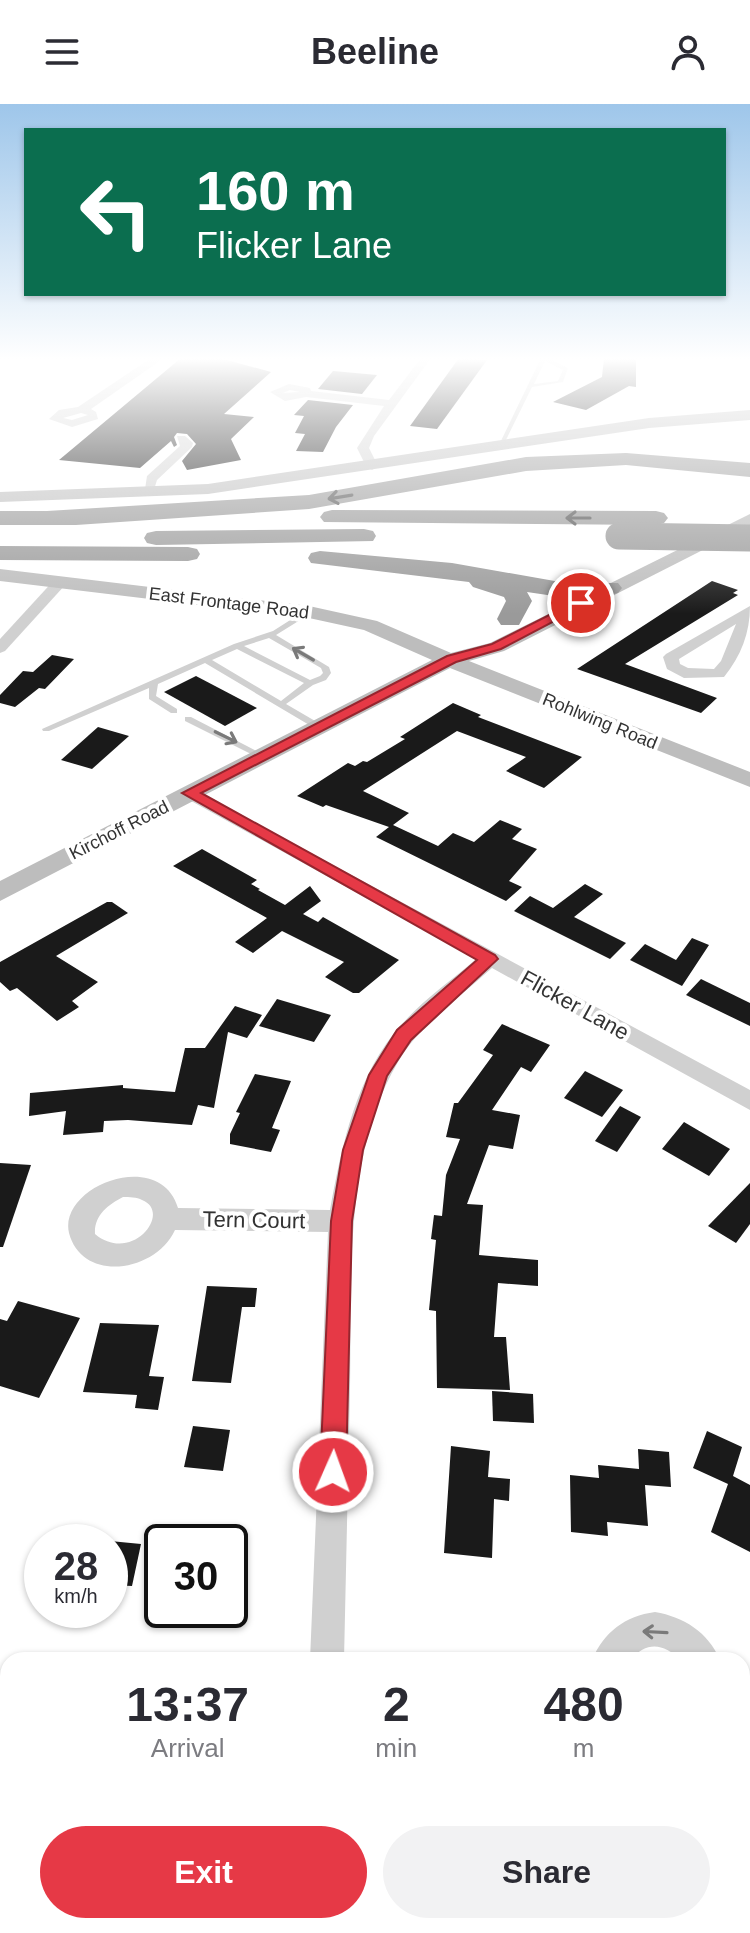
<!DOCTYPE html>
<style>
:root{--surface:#fff;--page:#f2f2f3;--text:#2b2b33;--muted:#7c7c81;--accent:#e63946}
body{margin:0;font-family:Arial,sans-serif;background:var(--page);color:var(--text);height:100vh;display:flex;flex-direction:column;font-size:30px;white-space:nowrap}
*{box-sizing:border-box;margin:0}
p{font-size:26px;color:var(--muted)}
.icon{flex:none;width:44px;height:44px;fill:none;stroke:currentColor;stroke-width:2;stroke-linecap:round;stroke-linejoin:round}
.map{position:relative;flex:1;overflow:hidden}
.details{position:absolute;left:0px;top:1548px;width:750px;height:282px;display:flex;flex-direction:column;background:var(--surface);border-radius:24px 24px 0 0;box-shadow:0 2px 6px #0004}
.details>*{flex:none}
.top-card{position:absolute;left:24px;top:24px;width:702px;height:168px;border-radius:0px;box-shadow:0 2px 6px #0004;background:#0b6e4f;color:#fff;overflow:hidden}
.speed{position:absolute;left:24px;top:1420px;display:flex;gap:16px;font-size:40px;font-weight:700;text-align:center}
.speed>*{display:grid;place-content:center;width:104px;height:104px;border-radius:50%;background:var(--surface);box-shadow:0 2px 6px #0004;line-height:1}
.speed small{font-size:20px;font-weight:400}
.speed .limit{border:4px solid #111;border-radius:12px;background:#fff;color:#111}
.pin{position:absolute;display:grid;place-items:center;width:68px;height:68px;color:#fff;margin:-34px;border:4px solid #fff;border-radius:50%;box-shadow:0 2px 8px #0007}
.me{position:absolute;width:88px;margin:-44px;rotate:2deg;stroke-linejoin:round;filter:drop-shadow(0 0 6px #0008)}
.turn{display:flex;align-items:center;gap:28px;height:168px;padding:0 40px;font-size:36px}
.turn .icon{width:104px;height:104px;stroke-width:2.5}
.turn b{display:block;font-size:56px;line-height:68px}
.eta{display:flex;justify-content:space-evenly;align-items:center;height:136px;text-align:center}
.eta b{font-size:48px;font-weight:700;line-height:56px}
.button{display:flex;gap:16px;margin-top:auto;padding:16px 40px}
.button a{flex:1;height:92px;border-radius:48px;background:var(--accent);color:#fff;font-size:32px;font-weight:700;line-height:92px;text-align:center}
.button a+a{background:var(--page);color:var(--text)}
header{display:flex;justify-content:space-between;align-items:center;height:104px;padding:0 40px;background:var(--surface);font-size:36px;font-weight:700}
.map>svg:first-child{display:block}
.building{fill:#1a1a1a}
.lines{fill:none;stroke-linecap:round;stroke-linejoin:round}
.lane{fill:#d0d0d0;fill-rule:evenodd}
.street{fill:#d0d0d0;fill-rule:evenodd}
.secondary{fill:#bdbdbd;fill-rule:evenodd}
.highway{fill:#9a9a9a;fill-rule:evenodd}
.highway-bridge{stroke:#9a9a9a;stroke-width:27}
.oneway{stroke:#525252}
.oneway2{stroke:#7a7a7a}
.route{fill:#e63946;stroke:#96252e;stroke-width:2}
.labels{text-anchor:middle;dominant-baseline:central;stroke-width:8;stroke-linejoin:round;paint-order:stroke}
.far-street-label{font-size:18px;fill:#333;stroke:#fff}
.street-label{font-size:22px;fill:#333;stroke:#fff}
</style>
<header><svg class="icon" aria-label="menu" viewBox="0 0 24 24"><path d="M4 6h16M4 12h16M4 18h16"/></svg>Beeline<svg class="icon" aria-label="person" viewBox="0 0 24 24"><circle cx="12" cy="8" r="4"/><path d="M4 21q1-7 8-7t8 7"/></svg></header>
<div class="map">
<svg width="750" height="1829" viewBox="0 0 750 1829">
<rect width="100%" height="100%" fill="#fff"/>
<g class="building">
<path d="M181,254H220L271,268L224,310L254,313L231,335L241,356L187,366L182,357L196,340L187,330L177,329L174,333L177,341L174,343L171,337L140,364L59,356Z"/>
<path d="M459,254L487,256L437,325L410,322Z"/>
<path d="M604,254H636V283L629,282L586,306L553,298L602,273Z"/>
<path d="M333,267L377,271L362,290L318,285Z"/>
<path d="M308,296L353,301L336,323L323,348L296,347L305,330L295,329L304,312L294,311Z"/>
<path d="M712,477L738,486L733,489L738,491L625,560L717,594L701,609L577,565Z"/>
<path d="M52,551L74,555L45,585L39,584L15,603L0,599V591L23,567L33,568Z"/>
<path d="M196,572L257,604L225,622L164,588Z"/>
<path d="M453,599L481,611L478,613L582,653L544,684L506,667L526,653L457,627L363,687L409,709L393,721L438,742L453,729L474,738L500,716L522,725L512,735L537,745L509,777L522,783L506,797L376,733L389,723L326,701L323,703L297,692L348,659L355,662L363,657L367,658L405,635L400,633Z"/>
<path d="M98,623L129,632L92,665L61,656Z"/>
<path d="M202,745L257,776L251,780L260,785L258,786L285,801L310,782L321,797L303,810L318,818L323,813L399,856L359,889H353L325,873L344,858L282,827L253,849L235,838L267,814L173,762Z"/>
<path d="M585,780L603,790L574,813L626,839L610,855L514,807L530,792L553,804Z"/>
<path d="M107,798H112L128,809L56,852L98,878L72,897L79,903L57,917L17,884L10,887L0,878V858Z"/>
<path d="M692,834L709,841L682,882L630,856L645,840L676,856Z"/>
<path d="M701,875L750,899V922L686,891Z"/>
<path d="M277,895L331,911L314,938L259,922Z"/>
<path d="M235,902L262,911L247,934L228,928L214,1004L198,1001L192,1021L128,1016L104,1017L103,1028L63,1031L66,1007L29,1012L30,989L123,981V984L175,988L185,944H205Z"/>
<path d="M502,920L550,941L531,968L521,963L492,1006L520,1011L513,1045L489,1041L467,1100L483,1101L479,1151L538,1156V1182L498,1179L494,1233H506L510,1286L437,1284L436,1207L429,1206L436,1136L431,1135L434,1111L442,1112L446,1071L460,1035L446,1033L454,999H458L493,951L483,946Z"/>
<path d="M585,967L623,986L602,1013L564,994Z"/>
<path d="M255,970L291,977L272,1024L280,1026L271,1048L230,1040V1030L240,1009L236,1008Z"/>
<path d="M620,1002L641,1013L617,1048L595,1037Z"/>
<path d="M684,1018L730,1045L709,1072L662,1045Z"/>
<path d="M0,1059L31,1061L3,1143H0Z"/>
<path d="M750,1079V1120L736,1139L708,1122Z"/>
<path d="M207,1182L257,1184L255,1203H242L231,1279L192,1277Z"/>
<path d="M18,1197L80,1214L39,1294L0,1282V1215L7,1217Z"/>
<path d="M100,1219L159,1221L149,1272L164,1273L158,1306L135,1304L137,1291L83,1288Z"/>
<path d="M492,1287L533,1290L534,1319L493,1317Z"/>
<path d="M193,1322L230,1326L223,1367L184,1363Z"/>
<path d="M707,1327L742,1343L733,1372L750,1381V1448L711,1428L728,1380L693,1364Z"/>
<path d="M451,1342L490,1347L488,1373L510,1375L509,1397L494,1395L492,1454L444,1449Z"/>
<path d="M638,1345L669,1348L671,1383L645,1381L648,1422L607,1418L608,1432L571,1428L570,1371L599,1374L598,1361L639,1365Z"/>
<path d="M110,1437L141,1440L132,1482L110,1481Z"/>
</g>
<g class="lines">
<g class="lane">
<path d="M541,254H548L568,264L563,278L532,283L503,342L498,343ZM545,257L563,266L558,277L534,280Z"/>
<path d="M306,506L313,508L276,531L329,563L331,569L326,576L313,581L286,600L322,621V625H316L205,559L158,580L156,592L177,605V609H171L149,595V584L49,627H43L42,625L234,540L273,527ZM269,534L321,564L323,569L320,572L310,576L244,542ZM237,545L304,579L281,597L212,556Z"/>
<path d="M185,613H191L266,652L262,655L259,654L185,617Z"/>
</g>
<g class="street">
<path d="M151,254H164L91,305L96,308L98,315L72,323L49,315L59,306L78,303ZM81,309L88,311L72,316L63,314Z"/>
<path d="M421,254H431L374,332L369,344L378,362L372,366L366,362L357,344L384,302L306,293L285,297L270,288L289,280L310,284L311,287L389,296ZM290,286L300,288L283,289Z"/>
<path d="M177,332H185L193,339L192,343L157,376L152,392H144L147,372L180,342Z"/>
<path d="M61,473L68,477L66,480L5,547L0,549V535L56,474Z"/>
<path d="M750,502C750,529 741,552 724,573L684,574L667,565L663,553L666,550ZM736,520L721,557L714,565L688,564L680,560L679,555Z"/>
<path d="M190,684L750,986V1006L492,864C459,894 421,919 398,958C343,1051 352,1179 350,1284C348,1375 346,1465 344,1556H310L328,1128L175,1126C155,1169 82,1179 69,1129C58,1082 160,1043 178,1104L330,1106C342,1041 356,970 402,920C424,895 451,877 476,855L184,693L181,689L184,685ZM123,1093C129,1093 137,1093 142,1096C173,1108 132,1161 95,1130C94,1111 108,1101 123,1093Z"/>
<path d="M655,1508C684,1513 708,1528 720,1556H681C663,1539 647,1537 630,1556H592C604,1528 625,1512 655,1508Z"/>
<path d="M288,1822H326L325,1829H287Z"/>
</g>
<g class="secondary">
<path d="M750,306V316L649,324L208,390L0,398V388L208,380L649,314Z"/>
<path d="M750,410V422L504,547L469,557L750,668V683L450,564L0,797V777L432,556L364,526L309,514L0,477V465L309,502L377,517L451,549L490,539Z"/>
</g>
<g class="highway">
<path d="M626,349L750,359V373L626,361L526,367L309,405L76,421H0V407H47L309,391L526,353Z"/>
<path d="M332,406L656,407L664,409L668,414L664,419L656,421L324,418L320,413L324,408Z"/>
<path d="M364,425L373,427L376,432L373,437L156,441L147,439L144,434L147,429L156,427Z"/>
<path d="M0,442L188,443L197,445L200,450L197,455L188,457L0,456Z"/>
<path d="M320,447L452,459L566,479H618L622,484L618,489C587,497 558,493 527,488L532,497L519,521H501L497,515L506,497L504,493L473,483L469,478L311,459L308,454L311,449Z"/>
</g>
<path class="highway-bridge" d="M619,432L750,434"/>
</g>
<defs><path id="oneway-shaft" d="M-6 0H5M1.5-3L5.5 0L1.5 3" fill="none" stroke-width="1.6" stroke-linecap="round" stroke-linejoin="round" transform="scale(2)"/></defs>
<g class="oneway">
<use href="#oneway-shaft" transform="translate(340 393) rotate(171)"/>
<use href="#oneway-shaft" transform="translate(578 414) rotate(-180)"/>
</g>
<g class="oneway2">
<use href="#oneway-shaft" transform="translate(303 550) rotate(-150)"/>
<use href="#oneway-shaft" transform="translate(226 633) rotate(26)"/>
<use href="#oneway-shaft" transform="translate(655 1528) rotate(-177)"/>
</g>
<linearGradient id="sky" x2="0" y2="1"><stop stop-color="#9ec6ea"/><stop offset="0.5" stop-color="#fff"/><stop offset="1" stop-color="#fff" stop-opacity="0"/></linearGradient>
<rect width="750" height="510" fill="url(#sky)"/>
<path class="route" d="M581,495L587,499L585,501L501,545L456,558L201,689L495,851L498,855L411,936L387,972L363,1046L352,1117L346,1368L342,1377L333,1380L324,1377L320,1368L331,1117L343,1046L369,971L397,926L477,856L182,689L447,552L492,540Z"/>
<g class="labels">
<g class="far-street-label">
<text transform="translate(229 499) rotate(7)">East Frontage Road</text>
<text transform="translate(600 617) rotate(22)">Rohlwing Road</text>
<text transform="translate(119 726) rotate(-27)">Kirchoff Road</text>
</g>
<g class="street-label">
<text transform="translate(575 901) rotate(29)">Flicker Lane</text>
<text transform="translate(254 1116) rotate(1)">Tern Court</text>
</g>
</g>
</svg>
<div class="speed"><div>28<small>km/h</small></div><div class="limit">30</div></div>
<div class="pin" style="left:581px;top:499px;background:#d93025"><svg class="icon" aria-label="arrive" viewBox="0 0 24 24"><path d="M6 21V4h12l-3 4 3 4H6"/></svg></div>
<svg class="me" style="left:333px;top:1368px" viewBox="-20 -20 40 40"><circle r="17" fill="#e63946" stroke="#fff" stroke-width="3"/><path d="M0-11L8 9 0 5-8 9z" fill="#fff"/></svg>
<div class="top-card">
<div class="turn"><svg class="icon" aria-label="left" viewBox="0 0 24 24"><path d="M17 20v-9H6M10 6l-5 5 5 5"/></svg><div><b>160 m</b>Flicker Lane</div></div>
</div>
<section class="details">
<div class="eta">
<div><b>13:37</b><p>Arrival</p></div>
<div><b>2</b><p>min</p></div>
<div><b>480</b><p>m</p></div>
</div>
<div class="button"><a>Exit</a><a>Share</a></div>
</section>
</div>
